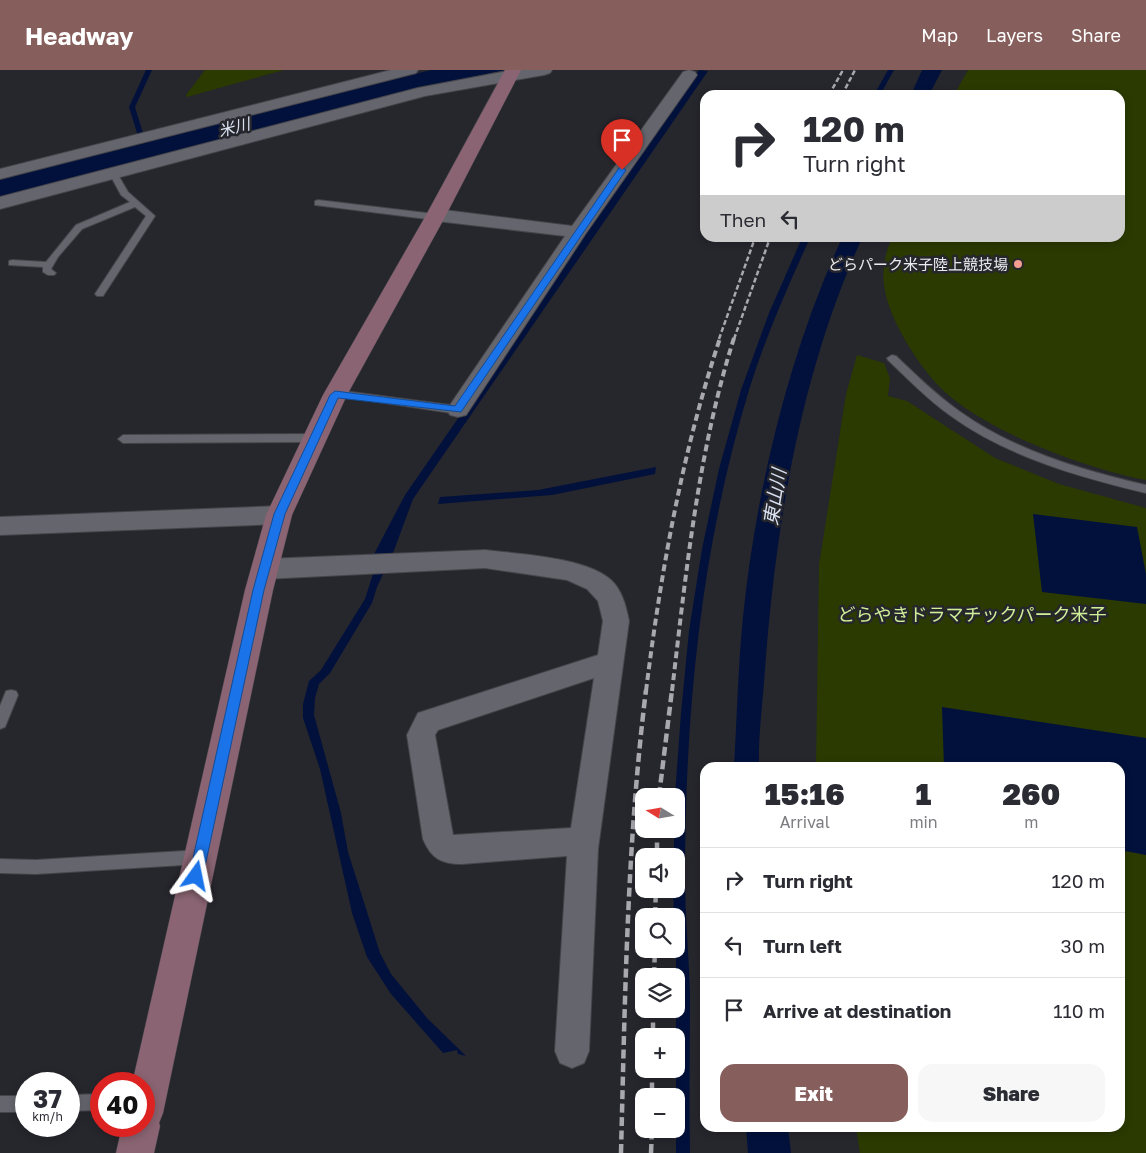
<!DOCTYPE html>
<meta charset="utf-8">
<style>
:root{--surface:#fff;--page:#f7f7f7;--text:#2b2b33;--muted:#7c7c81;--line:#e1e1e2;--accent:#865e5c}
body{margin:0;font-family:"Golos Text","Noto Sans JP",sans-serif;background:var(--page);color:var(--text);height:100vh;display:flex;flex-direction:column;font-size:19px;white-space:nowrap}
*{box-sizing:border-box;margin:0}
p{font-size:16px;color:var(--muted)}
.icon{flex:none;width:28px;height:28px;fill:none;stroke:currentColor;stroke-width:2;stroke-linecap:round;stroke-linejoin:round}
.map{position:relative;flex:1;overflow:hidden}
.panel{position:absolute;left:700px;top:692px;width:425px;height:370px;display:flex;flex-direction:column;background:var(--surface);border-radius:15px;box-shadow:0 2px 8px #0003}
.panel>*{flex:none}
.guide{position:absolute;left:700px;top:20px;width:425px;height:152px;border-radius:15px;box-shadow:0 2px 8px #0003;background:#fff;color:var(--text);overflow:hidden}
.needle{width:32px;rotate:281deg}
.buttons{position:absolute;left:635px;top:718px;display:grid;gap:10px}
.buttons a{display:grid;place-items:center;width:50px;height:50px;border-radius:10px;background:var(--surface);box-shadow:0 2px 8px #0003;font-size:25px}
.speed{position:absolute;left:15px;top:1002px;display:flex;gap:10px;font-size:25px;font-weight:700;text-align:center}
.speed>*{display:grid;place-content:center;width:65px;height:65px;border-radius:50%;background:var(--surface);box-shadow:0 2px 8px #0003;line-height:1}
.speed small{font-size:12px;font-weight:400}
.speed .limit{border:8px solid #d22;background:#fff;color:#111}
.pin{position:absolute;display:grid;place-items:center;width:42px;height:42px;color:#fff;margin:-51px -21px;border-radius:50% 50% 50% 0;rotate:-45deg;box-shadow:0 0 5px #0007}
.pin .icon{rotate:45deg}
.me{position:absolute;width:55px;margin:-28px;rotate:12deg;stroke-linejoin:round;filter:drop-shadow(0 0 4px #0008)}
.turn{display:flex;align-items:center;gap:18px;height:105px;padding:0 20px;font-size:22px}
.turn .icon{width:65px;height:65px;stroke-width:2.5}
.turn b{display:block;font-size:35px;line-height:42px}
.then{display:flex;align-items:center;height:48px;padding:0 20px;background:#0003;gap:10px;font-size:19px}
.eta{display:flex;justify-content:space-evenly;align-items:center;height:85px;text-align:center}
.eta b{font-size:30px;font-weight:800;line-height:35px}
.primary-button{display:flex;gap:10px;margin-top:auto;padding:10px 20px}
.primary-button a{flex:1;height:58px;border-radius:15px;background:var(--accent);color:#fff;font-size:20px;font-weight:800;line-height:58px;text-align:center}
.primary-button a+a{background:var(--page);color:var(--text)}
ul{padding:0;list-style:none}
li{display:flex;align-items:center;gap:15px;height:65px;padding:0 20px;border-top:1px solid var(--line)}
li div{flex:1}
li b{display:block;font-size:19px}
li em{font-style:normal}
header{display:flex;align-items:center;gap:30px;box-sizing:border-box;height:70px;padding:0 25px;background:var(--accent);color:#fff}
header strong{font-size:24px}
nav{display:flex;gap:28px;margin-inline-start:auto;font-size:18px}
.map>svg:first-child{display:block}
.green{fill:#2b3a01}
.water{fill:#02113c}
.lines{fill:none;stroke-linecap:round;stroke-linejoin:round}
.stream{fill:#02113c;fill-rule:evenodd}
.lane-casing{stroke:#444449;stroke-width:2}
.street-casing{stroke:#444449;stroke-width:2}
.secondary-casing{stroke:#444449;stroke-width:1}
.lane{fill:#65656e;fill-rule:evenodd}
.street{fill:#65656e;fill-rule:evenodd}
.secondary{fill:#8a6472;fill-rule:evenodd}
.rail-far2{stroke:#a8a8ae;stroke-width:2.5;stroke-dasharray:5 2.5;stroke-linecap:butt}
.rail-far1{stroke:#a8a8ae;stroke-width:4;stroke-dasharray:7 4;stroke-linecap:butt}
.rail{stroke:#a8a8ae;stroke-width:4.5;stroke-dasharray:9 4.5;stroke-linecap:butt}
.route{fill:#1a73e8;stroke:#114b97}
.poi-dot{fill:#f59d8e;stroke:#26262d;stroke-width:2}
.labels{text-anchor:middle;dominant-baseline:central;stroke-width:5;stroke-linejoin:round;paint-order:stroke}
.far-poi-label{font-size:15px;fill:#eaeaef;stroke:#26262d;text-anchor:end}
.far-water-label{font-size:16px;font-style:italic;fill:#d9e2f1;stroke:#26262d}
.park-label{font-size:18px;fill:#d0ee97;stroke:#26262d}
.water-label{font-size:19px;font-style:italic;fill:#d9e2f1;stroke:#26262d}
</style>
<header>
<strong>Headway</strong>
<nav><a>Map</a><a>Layers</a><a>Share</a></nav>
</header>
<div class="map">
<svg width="1146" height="1083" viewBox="0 0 1146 1083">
<rect width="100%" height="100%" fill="#26262d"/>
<g class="green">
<path d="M205,0H284L187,27L186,25Z"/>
<path d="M968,0H1146V410C1086,399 975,358 935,312C920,295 907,275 897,255C882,224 878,199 892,168H1120V25H954Z"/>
<path d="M857,285L884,293L890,308L888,326L907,331L995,388L1059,414L1146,438V1083H860L856,1058H1120V698H816L819,495L846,324Z"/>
</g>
<g class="water">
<path d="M431,0H515L496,2L398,23L0,127V109Z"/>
<path d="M699,0L708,1L413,429L393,483L377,517L372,533L330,603L319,614L315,628L314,645L341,743L348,782L380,883L391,904L427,948L466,986L458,984L457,980L443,983L391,924L367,887L352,843L320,699L303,648V634L309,611L321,600L365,529L373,504L372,488L405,425Z"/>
<path d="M922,0H942L929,25H911Z"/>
<path d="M842,168H862C801,302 776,452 765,599C763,631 758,665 759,697H734C737,647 738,597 743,547C756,420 789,283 842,168Z"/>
<path d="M656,397L655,404L552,425L438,434L440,427L538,420Z"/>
<path d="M1033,444L1137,457L1146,504V534L1042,522Z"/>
<path d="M942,637L1146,668V785L1120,780V698L944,697Z"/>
<path d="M746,1058H788L791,1083H748Z"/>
</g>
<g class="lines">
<g class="stream">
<path d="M146,0H152L135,37L147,76L144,78L141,76L129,37Z"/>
<path d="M888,0H894L880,25H874Z"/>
<path d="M802,168H810C787,218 765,268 749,320C701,477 685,643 685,807C685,846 689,885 690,924C690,977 689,1030 690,1083H676V846H674L673,819H676V786H674V759H676L675,725L681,643L689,561L702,479L719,399L741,320L769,243Z"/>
</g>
<defs>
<g id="lane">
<path d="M113,100L117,103L128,122L155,146L103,226H97L95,224L146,146L135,137L82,159L58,187L51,199L56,203L54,205H48L43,202V197L9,195V191L12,190L46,192L76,155L130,132L121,125L109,103Z"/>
<path d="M318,130L435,144L439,147L435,150L315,135V131Z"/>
<path d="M892,285L896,286C916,305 936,325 959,341C1013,380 1081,400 1146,415V423C1079,407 1008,387 951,346C928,330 909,310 888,290L887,288Z"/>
<path d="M336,320L458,336L463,340L458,344L332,325L331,323Z"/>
<path d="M315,364L320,368L315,372L123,373L118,369L123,365Z"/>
<path d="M11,620L16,621L18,625L5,657L0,659V636L6,621Z"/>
<path d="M200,780L205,782L207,787L205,792L200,794L36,804L0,803V789L36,790Z"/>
<path d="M101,1024V1040L69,1041V1025Z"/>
<rect x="0" y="1026" width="26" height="16"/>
</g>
<g id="street">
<path d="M391,0H418L416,3L0,109V99Z"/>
<path d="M512,0H552L550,3L544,5L425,26L0,139V127L418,18Z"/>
<path d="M689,0L695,2L697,5L586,163L466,345L458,347L450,345L447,340L450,335L565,166L436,151L429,149L427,145L429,141L436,139L572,156L683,2Z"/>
<path d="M279,436L288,439L291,445L288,451L279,454L0,465V447Z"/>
<path d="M485,480C518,484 586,487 611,510C622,520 626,536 629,551L598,779L589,981L584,993L572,998L560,993L555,981L567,786L462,794C441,794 431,788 423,769L407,665L418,643L598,585L603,551L598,531L587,519L567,510L485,498L265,509L256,506L252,499L256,492L265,489ZM594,608L571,758L453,765L435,665L438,660Z"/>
</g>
<path id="secondary" d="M505,0H521L445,147L347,325L292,445L273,520L163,1043L159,1053L160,1056L154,1083H116L122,1056H144V1014H132L245,520L266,445L323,325L425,147Z"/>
</defs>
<use href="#lane" class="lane-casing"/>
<use href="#street" class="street-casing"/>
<use href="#secondary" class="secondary-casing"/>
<use href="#lane" class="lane"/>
<use href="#street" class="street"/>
<use href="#secondary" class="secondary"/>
<g class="rail-far2">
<path d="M829,25L843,0"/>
<path d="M842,25L855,0"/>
<path d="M719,269L755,168"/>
<path d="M734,269L770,168"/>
</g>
<g class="rail-far1">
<path d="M646,621C661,501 682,383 720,268"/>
<path d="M672,621C686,503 698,381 734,268"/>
</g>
<g class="rail">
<path d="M659,726L672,620"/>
<path d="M657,759V786"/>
<path d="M655,846L656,819"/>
<path d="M654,906L655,879"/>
<path d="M653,939V966"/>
<path d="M652,999V1026"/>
<path d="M621,1083C625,929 627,773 646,620"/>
<path d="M651,1083L652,1059"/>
</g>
</g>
<path class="route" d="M622,97L626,100L461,342L338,328L285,444L264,520L203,806L201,810L196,812L191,810L189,806L253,520L274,444L330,325L335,321L455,336L619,98Z"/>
<circle class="poi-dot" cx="1018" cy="194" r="5"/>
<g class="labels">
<g class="far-poi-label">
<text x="1008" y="194">どらパーク米子陸上競技場</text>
</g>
<g class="far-water-label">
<text transform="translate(234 57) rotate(-14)">米川</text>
</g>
<g class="park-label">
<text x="972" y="544">どらやきドラマチックパーク米子</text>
</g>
<g class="water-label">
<text transform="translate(774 427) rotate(-81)">東山川</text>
</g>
</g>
</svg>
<div class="buttons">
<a><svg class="needle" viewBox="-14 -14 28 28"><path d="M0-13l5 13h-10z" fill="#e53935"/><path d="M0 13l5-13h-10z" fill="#7c7c81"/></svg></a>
<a><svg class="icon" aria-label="sound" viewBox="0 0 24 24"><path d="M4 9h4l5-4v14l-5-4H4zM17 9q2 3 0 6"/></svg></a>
<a><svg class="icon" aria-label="search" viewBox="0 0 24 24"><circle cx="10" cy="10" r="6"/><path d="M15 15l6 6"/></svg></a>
<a><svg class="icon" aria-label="layers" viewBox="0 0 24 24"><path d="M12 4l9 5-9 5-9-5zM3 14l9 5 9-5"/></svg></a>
<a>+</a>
<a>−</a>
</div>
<div class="speed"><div>37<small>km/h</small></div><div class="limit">40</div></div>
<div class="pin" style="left:622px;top:100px;background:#d93025"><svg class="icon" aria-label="arrive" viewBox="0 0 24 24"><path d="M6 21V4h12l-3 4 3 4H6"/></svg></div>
<svg class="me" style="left:196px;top:806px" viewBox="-20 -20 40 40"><path d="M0-17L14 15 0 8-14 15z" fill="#1a73e8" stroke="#fff" stroke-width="4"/></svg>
<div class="guide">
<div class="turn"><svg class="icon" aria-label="right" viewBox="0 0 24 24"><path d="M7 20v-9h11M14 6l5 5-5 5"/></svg><div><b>120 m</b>Turn right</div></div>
<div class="then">Then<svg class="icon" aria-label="left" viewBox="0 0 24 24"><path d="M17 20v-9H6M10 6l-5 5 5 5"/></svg></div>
</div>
<section class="panel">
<div class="eta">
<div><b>15:16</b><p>Arrival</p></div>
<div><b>1</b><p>min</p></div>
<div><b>260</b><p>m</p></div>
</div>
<ul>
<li><svg class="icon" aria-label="right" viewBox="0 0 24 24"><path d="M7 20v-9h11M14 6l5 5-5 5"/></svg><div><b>Turn right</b></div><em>120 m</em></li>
<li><svg class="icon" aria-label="left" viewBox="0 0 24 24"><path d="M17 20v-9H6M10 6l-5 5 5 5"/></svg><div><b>Turn left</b></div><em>30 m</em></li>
<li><svg class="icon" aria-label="arrive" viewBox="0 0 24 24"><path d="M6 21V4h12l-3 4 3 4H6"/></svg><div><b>Arrive at destination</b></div><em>110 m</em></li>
</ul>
<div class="primary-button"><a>Exit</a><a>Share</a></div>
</section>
</div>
